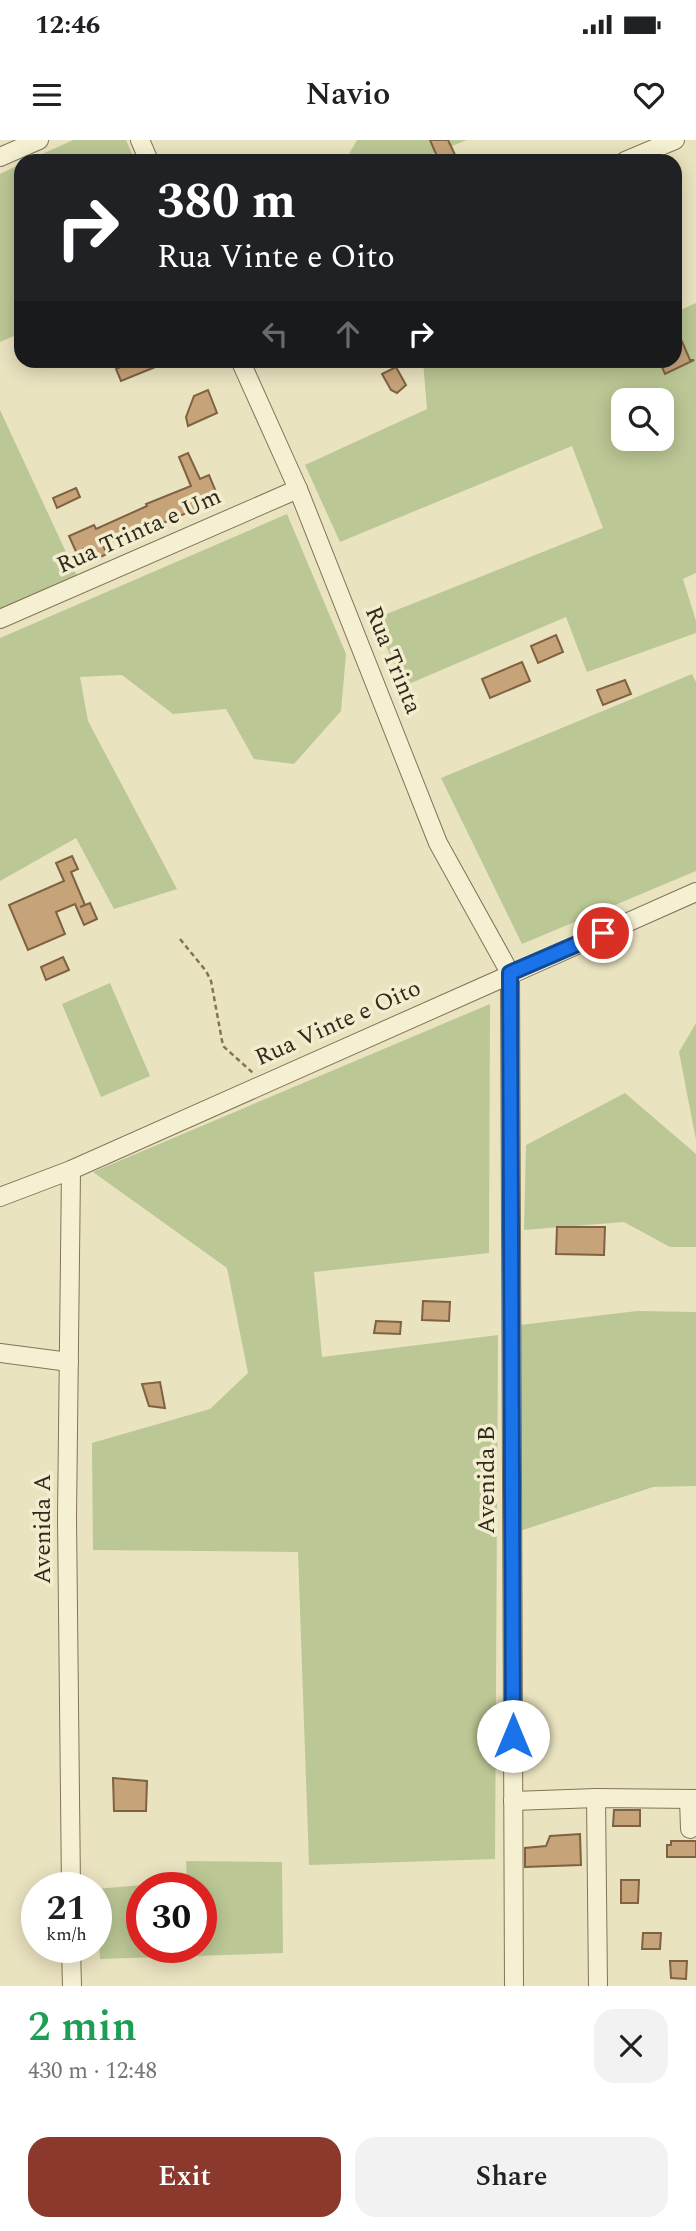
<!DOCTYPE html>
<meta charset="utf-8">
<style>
:root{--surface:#fff;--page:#f2f2f2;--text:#202124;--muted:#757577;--accent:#8c392d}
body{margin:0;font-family:Spectral,serif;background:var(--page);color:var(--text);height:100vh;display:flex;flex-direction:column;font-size:26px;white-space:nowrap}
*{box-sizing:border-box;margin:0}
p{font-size:23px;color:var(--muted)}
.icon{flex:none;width:38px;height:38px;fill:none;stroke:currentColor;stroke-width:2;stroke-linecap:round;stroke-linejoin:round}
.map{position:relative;height:1846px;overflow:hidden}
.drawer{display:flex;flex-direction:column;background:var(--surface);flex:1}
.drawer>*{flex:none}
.guide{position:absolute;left:14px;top:14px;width:668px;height:214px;border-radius:21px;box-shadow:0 4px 18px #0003;background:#202124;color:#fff;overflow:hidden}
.controls{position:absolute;left:611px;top:248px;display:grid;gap:14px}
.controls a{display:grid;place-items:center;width:63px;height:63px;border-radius:14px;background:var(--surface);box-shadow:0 4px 18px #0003;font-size:35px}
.speed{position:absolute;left:21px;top:1732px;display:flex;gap:14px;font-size:35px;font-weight:700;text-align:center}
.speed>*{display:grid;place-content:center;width:91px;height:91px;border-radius:50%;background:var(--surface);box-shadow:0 4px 18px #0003;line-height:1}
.speed small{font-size:18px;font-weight:400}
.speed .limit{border:10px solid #d22;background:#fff;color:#111}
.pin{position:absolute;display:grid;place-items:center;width:60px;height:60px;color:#fff;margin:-30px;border:4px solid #fff;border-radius:50%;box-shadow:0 2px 7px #0007}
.me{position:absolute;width:77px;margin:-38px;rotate:0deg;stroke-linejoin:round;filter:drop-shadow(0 0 5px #0008)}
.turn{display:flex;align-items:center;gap:24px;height:147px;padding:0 28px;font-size:32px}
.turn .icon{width:91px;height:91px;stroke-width:2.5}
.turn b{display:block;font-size:49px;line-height:60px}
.lanes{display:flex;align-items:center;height:66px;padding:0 28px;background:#0003;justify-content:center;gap:35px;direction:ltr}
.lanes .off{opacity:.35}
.round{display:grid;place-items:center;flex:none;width:74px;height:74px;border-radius:21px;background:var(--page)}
.overview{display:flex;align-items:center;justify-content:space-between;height:119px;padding:0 28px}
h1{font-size:42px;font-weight:600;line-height:52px;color:#1e9e55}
.primary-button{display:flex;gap:14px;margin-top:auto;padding:14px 28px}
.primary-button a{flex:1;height:80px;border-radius:21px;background:var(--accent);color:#fff;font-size:28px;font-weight:600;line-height:80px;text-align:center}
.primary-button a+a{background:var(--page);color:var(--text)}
.status{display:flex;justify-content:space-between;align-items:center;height:49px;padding:0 35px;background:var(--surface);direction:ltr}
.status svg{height:19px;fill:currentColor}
header{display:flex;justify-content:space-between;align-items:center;height:91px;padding:0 28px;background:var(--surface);font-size:32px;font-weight:600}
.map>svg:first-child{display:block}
.green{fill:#bbc795;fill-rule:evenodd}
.building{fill:#c6a378;stroke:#7f6241;stroke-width:2}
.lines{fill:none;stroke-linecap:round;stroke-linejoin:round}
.minor-casing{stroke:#827459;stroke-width:20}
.path{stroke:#827459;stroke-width:2.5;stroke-dasharray:5 3.5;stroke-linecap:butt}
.minor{stroke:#f6f0d2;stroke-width:18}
.route-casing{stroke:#114b97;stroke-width:18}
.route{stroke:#1a73e8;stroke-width:12}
.labels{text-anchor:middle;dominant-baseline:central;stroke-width:7;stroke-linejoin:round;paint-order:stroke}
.street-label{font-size:24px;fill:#322a1d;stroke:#f2edce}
</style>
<div class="status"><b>12:46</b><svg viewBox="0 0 49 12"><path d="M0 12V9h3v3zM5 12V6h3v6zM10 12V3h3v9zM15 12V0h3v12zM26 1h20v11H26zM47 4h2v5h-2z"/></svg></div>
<header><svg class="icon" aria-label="menu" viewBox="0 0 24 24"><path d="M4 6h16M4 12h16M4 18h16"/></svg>Navio<svg class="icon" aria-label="heart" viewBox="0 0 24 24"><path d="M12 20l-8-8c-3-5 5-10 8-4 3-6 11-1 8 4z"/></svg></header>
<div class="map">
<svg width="696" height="1846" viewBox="0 0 696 1846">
<rect width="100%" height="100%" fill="#eae3c0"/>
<g class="green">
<path d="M73,0H126L135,21H27Z"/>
<path d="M357,0H467L414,21H345Z"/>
<path d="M21,24V193L0,202V34Z"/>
<path d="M696,163V433L683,439L696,481V493L587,532L566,477L404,546L374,479L603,388L572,306L340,402L305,325L427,269L423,221L676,220V172ZM623,261H662V299H623Z"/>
<path d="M0,270L78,438L0,473Z"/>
<path d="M287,374L346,514L341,571L294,624L254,619L226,569L173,574L122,535L80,537L88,581L177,749L114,769L76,698L0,741V498Z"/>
<path d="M692,534L696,542V731L522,804L441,638Z"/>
<path d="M110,843L150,936L101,957L62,864Z"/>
<path d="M490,864L489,1113L314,1132L322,1217L498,1195L495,1719L309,1725L298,1412L93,1410L92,1303L210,1269L248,1233L227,1128L93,1032Z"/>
<path d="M696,883V1000L679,912Z"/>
<path d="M625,953L696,1014V1107H670L624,1082L524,1090L526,1005Z"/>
<path d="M637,1171L696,1172V1346L653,1347L520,1391V1185Z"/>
<path d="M186,1721L282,1722L283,1813L100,1819L96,1749L187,1741ZM142,1748H201V1808H142Z"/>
</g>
<g class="building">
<path d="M430,0H448L458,21H439Z"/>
<path d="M676,188L690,220H694L665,234L659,220H676Z"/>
<path d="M137,220H170V221L121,241L116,229Z"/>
<path d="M396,227L406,245L397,253L391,250L382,234Z"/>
<path d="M208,250L217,273L188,286L186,277L194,256Z"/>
<path d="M188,313L200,339L209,335L219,359L131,397L130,394L103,405L107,414L82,425L69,396L94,385L96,389L147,366L146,364L191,346L179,317Z"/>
<path d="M76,348L80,357L57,368L53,358Z"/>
<path d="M556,495L563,512L538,523L531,506Z"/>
<path d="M522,522L530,541L490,558L482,539Z"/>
<path d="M625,540L631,554L603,565L597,550Z"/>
<path d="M72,716L78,729L71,732L85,765L80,767L90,763L97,779L84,785L75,764L56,772L65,794L28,810L9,765L64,741L56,723Z"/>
<path d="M63,817L69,830L46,840L41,827Z"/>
<path d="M557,1087H605L604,1115L556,1114Z"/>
<path d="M423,1161L450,1162L449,1181L422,1180Z"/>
<path d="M376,1181L401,1182L400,1194L374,1193Z"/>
<path d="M160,1242L165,1268L149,1266L142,1244Z"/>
<path d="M113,1638L147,1641L146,1671H114Z"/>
<path d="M614,1670H640V1686H613Z"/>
<path d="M580,1694L581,1725L525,1727V1708L546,1706L550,1696Z"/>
<path d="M671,1701H696V1717H667V1705H671Z"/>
<path d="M621,1740H639L638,1763H621Z"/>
<path d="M643,1793H661L660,1809H642Z"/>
<path d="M670,1821H687L686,1839L671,1838Z"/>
</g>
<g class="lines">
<defs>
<g id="minor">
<path d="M140,0L149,21"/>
<path d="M0,17L39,0"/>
<path d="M625,21L675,0"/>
<path d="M240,220L298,349L438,703L510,833L514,1846"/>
<path d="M0,479L298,349"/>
<path d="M0,1057L71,1030L696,752"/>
<path d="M0,1213L69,1222"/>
<path d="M596,1658L598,1846"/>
<path d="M689,1659L690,1689"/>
<path d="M513,1661L596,1658L696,1659"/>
<path d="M71,1748L67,1378L71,1030"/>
<path d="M71,1808L72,1846"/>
</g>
</defs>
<use href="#minor" class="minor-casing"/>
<path class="path" d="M180,799L206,831L211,841L223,906L253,933"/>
<use href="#minor" class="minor"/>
</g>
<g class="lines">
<defs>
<path id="route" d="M513,1596L510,833L603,793"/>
</defs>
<use href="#route" class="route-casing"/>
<use href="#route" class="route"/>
</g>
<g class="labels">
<g class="street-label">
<text transform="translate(139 391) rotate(-24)">Rua Trinta e Um</text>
<text transform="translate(393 520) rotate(68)">Rua Trinta</text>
<text transform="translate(338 883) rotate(-24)">Rua Vinte e Oito</text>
<text transform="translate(487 1340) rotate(-90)">Avenida B</text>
<text transform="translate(43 1389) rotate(-90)">Avenida A</text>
</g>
</g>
</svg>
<div class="controls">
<a><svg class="icon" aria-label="search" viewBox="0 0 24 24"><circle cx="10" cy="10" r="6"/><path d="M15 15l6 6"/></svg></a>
</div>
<div class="speed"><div>21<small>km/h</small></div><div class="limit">30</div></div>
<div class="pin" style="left:603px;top:793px;background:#d93025"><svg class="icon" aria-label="arrive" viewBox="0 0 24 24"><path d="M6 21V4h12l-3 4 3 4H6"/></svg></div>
<svg class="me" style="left:513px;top:1596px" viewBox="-20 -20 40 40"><circle r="19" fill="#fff"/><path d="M0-13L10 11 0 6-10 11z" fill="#1a73e8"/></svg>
<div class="guide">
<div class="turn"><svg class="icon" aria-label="right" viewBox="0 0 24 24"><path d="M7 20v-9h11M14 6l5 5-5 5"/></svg><div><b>380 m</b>Rua Vinte e Oito</div></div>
<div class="lanes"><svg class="icon off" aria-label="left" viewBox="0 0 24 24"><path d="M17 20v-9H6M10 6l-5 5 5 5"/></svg><svg class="icon off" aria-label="ahead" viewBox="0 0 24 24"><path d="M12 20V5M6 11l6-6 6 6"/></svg><svg class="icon" aria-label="right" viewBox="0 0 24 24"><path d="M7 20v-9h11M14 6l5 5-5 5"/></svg></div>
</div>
</div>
<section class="drawer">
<div class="overview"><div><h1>2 min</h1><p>430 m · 12:48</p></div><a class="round"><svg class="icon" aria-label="close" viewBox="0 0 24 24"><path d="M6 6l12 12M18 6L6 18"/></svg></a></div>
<div class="primary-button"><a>Exit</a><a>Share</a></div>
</section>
